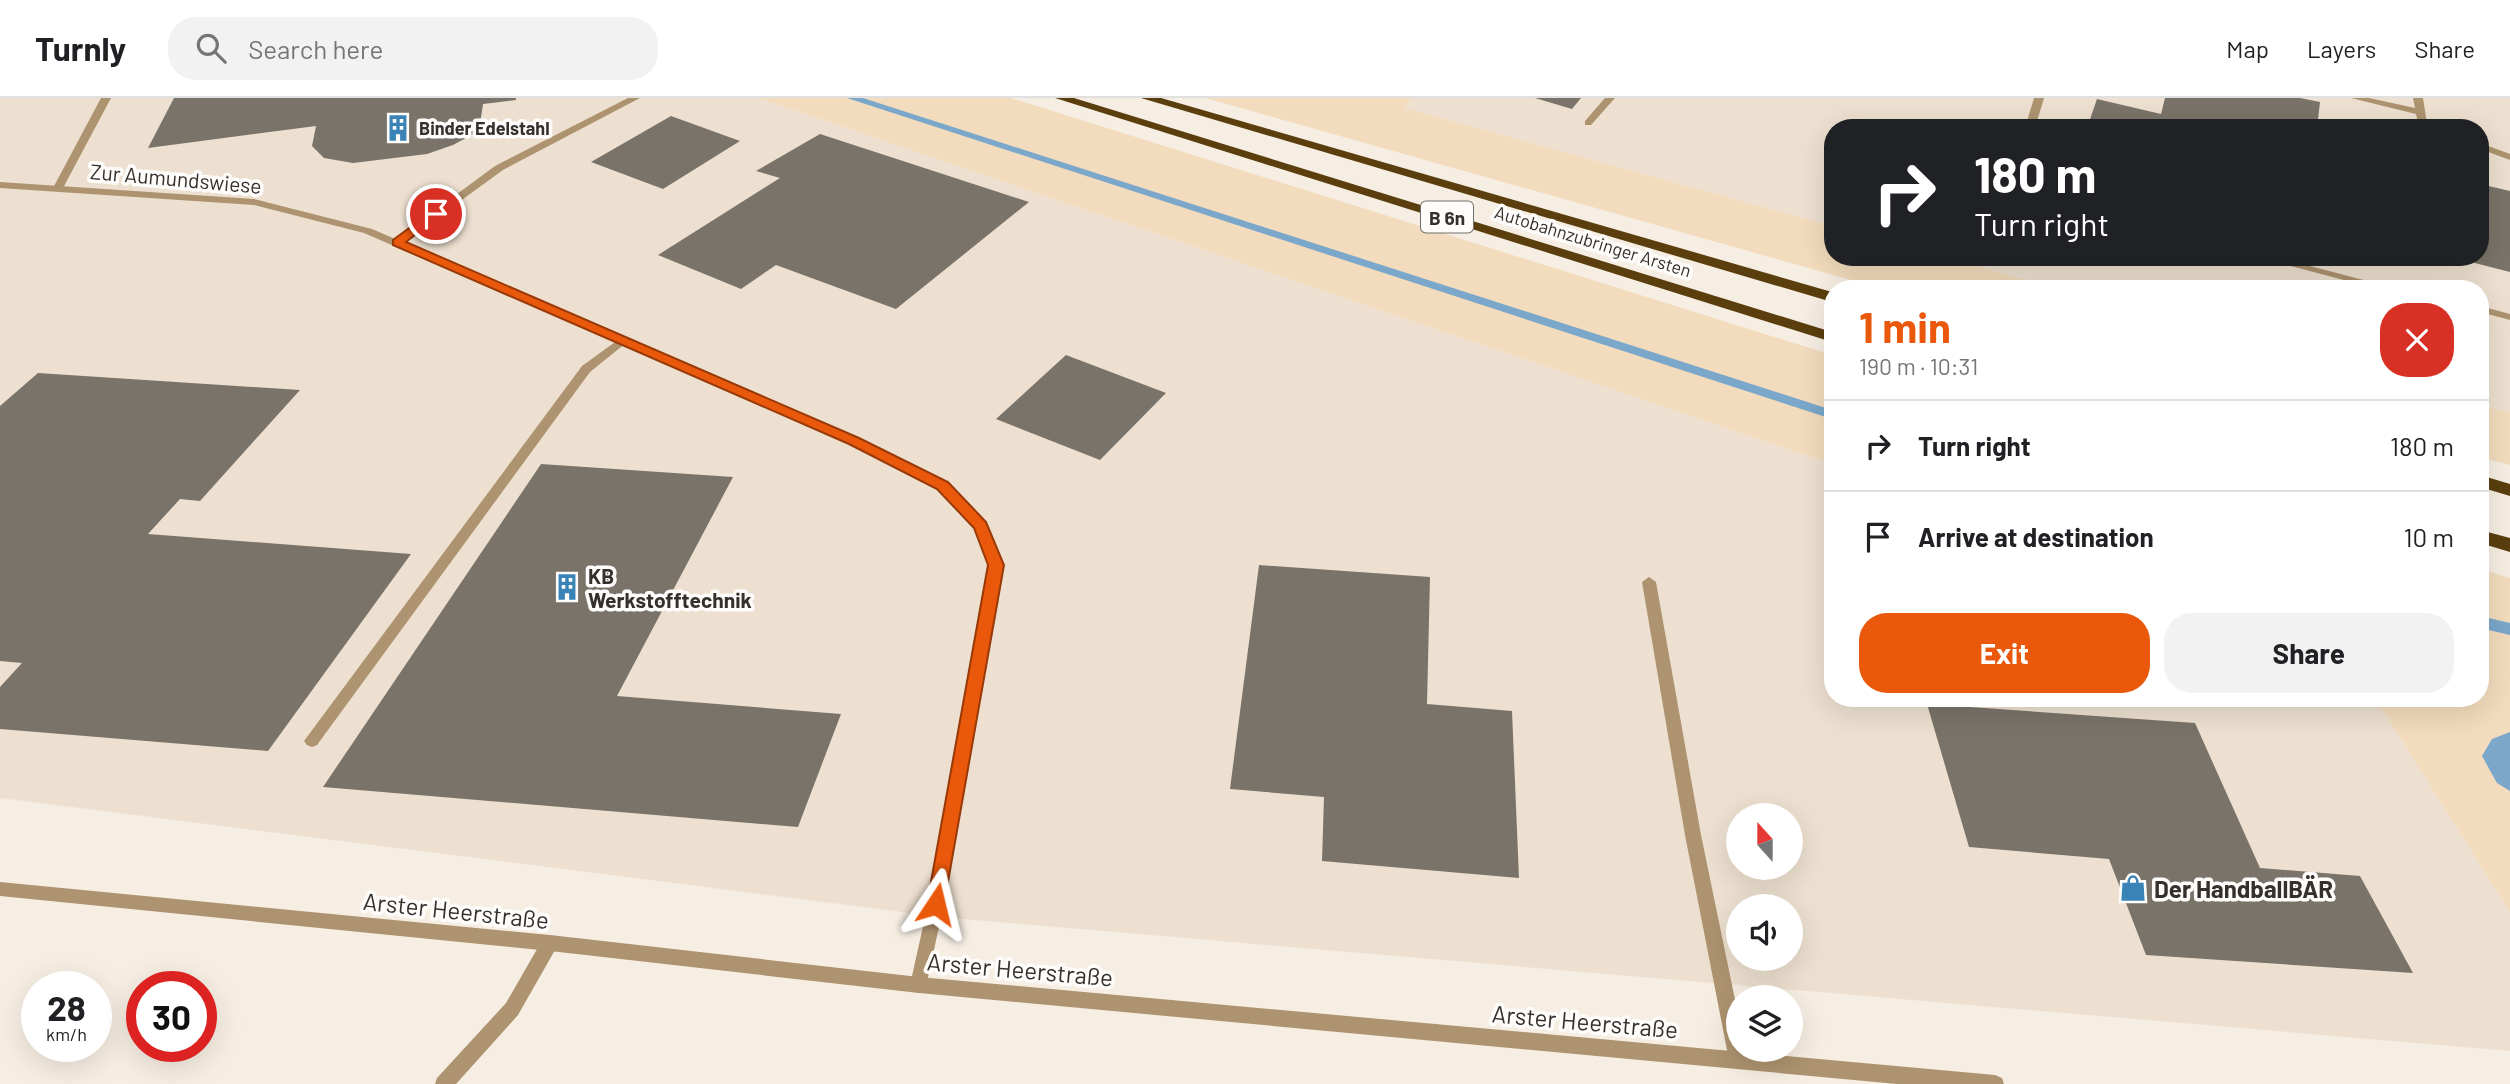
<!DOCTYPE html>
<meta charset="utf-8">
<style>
:root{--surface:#fff;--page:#f2f2f2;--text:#202124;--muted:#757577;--line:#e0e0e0;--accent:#ea580c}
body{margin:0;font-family:Barlow,sans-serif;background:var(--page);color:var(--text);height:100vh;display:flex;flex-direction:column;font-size:26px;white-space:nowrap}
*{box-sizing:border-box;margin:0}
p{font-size:23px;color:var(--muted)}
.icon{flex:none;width:38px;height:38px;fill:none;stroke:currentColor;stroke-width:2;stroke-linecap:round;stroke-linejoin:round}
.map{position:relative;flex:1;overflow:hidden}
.sheet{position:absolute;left:1824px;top:182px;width:665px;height:427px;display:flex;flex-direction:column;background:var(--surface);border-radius:28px;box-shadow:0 7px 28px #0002}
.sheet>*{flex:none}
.hud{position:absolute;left:1824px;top:21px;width:665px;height:147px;border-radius:28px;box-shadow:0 7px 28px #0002;background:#202124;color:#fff;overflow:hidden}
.needle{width:46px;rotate:339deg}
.buttons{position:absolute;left:1726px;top:705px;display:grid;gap:14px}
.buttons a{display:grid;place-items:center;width:77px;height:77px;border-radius:50%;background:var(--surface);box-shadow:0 7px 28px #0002;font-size:35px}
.speed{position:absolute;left:21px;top:873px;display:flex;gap:14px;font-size:35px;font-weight:700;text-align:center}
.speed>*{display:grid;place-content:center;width:91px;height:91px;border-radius:50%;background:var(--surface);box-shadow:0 7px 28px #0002;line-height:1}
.speed small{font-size:18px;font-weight:400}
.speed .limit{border:10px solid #d22;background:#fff;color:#111}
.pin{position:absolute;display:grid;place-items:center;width:60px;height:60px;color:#fff;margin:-30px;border:4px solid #fff;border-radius:50%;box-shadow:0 2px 7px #0007}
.me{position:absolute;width:77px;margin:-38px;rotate:10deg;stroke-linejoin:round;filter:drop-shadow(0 0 5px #0008)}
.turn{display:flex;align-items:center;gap:24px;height:147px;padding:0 35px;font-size:32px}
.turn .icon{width:91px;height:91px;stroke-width:2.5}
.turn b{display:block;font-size:49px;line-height:60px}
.round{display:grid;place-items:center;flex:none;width:74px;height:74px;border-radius:28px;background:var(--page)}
.headline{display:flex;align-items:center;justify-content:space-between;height:119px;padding:0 35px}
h1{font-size:42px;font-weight:700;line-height:52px;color:var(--accent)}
.button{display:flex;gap:14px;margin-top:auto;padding:14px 35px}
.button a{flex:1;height:80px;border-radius:28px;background:var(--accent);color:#fff;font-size:28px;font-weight:700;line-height:80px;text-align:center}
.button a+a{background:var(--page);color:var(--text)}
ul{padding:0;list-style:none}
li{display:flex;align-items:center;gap:21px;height:91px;padding:0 35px;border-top:2px solid var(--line)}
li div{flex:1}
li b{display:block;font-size:26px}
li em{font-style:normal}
header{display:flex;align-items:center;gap:42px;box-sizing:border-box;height:98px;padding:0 35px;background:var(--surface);border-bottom:2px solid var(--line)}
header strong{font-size:33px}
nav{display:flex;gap:38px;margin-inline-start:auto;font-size:24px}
.search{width:490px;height:63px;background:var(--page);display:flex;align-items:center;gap:18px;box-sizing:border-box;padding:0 24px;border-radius:28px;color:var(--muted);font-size:26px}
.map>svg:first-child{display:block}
.built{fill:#ede0d0;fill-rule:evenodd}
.green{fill:#f3dcbd}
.water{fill:#7aa7ca}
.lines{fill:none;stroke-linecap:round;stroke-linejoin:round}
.stream{fill:#7aa7ca;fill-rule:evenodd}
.building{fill:#7a7369}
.service{fill:#ad936f;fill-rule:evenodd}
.minor{fill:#ad936f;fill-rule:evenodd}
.tertiary{fill:#ad936f;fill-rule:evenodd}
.trunk{fill:#5a3e0d;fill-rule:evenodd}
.route{fill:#ea580c;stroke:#983908;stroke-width:2}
.labels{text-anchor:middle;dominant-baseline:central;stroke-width:7;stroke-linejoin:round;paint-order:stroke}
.far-poi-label{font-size:18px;font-weight:bold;fill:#34312d;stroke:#fefdfb;text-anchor:start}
.far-street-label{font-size:18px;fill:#34312d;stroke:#fefdfb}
.shield{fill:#fefdfb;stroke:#716e6b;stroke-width:2}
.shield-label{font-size:19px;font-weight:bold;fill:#34312d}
.street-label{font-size:21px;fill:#34312d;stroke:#fefdfb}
.poi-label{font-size:21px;font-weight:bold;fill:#34312d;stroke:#fefdfb;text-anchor:start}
.near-poi-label{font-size:24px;font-weight:bold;fill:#34312d;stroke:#fefdfb;text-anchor:start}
.near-street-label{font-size:24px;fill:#34312d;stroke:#fefdfb}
</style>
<header>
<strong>Turnly</strong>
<div class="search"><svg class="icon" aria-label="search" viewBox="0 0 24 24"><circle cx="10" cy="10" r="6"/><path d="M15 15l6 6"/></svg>Search here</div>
<nav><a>Map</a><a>Layers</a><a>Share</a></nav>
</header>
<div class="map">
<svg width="2510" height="986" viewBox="0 0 2510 986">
<rect width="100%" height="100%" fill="#f7eee3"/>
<g class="built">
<path d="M0,0H758L1832,366V600H2375L2510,814V953L951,820L0,700ZM1738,718H1790V770H1738ZM1738,808H1790V861H1738Z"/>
<path d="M1411,0H2510V315L2480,307V191H2059L1946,159H2480V30H1832V128L1405,10Z"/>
</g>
<g class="green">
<path d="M758,0H1011L1832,257V366Z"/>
<path d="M1205,0H1411L1405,10L1832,128V159H1946L2059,191H1883Z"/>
<path d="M2480,307L2510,315V367L2480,359Z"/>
<path d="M2480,471L2510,480V814L2375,600H2480Z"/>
</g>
<path class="water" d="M2510,634V693L2497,685L2482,658L2492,641Z"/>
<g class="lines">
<g class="stream">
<path d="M847,0H863L1832,312V321Z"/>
<path d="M2480,518L2510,525V537L2480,530Z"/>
</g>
</g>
<g class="building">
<path d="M174,0H516V2L483,6L479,33L453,47L427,56L353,65L324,60L312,48L316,28L148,50Z"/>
<path d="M1535,0H1581L1572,11Z"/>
<path d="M2165,0H2300L2320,4L2317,30H2087L2097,1L2161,16Z"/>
<path d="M671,18L740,43L663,91L591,64Z"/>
<path d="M820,36L1029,104L896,211L776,167L741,191L658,157L780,80L756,73Z"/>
<path d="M2480,86L2510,93V174L2455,160L2480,159Z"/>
<path d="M1066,257L1166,295L1100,362L996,321Z"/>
<path d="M38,275L300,292L200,403L180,401L148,436L411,456L268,653L0,631V589L22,565L0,563V308Z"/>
<path d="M541,366L733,379L617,598L841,616L798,729L323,689Z"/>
<path d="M1259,467L1430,479L1427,606L1512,613L1519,780L1322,763L1324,699L1230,691Z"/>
<path d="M1927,606L2195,625L2260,770L2360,778L2413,875L2146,857L2109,761L1969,749Z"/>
</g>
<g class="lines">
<g class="service">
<path d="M101,0H111L63,90L54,92L53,90Z"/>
<path d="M628,0H640L503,72L401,146L397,147L392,144L495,68Z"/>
<path d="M1605,0H1615L1591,27H1585V23Z"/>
<path d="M2034,0H2044L2035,30H2025Z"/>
<path d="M2351,0H2369L2415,10L2413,0H2423L2427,26L2434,30H2419L2416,16Z"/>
<path d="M2480,45L2510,56V62L2480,51Z"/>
<path d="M2256,159H2275L2398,191H2378Z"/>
<path d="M2480,208L2510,216V222L2480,214Z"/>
<path d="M622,239L628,243L626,245L590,274L317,647L312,649L307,647L304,643L307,639L582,268Z"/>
<path d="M1649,479L1656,484L1701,737L1738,916V952H1745L1747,962L1745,968L1738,971L1731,968L1729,962L1685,737L1642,484Z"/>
</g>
<g class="minor">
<path d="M0,84L254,101L372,131L858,340L948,384L985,425L1003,467L944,806L925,893L919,895L913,893L910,887L928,806L989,467L974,430L938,390L850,346L364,135L254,107L0,90Z"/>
<path d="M550,837L556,839L559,845L518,917L456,986H435L437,980L506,905L544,839Z"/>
</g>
<path class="tertiary" d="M0,784L550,837L919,879L1995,977L2002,980L2004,986H1897L919,895L550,853L0,798Z"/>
<g class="trunk">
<path d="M1055,0H1074L1832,234V244Z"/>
<path d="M1141,0H1161L1832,194V204Z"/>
<path d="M2480,377L2510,386V398L2480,389Z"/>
<path d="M2480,432L2510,440V454L2480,445Z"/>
</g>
</g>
<path class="route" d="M432,113L442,116L406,144L859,340L948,384L986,424L1004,467L943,812L936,815L929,812L927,806L988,467L974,430L937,391L849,346L393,147V142Z"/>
<defs>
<symbol id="building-bare" viewBox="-9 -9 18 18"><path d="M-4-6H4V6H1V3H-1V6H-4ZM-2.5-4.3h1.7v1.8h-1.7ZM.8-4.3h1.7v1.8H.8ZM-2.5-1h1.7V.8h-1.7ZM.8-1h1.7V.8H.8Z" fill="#3a83b7" stroke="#fefdfb" stroke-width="2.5" paint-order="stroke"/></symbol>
<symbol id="shop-bare" viewBox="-9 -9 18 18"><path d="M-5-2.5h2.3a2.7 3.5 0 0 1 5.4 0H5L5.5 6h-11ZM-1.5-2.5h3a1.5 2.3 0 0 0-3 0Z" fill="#3a83b7" stroke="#fefdfb" stroke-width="2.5" paint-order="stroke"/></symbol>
</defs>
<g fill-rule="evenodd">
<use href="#building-bare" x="379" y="11" width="38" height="38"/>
<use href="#building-bare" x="548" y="470" width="38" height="38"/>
<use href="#shop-bare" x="2114" y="771" width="38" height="38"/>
</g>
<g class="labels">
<g class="far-poi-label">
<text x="419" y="30">Binder Edelstahl</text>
</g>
<g class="far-street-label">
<text transform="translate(1593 143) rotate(17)">Autobahnzubringer Arsten</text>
</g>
<rect class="shield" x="1421" y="103.5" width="52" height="31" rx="5"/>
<g class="shield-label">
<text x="1447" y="119">B 6n</text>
</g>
<g class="street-label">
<text transform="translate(176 80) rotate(5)">Zur Aumundswiese</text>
</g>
<g class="poi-label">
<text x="588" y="477">KB<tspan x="588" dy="24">Werkstofftechnik</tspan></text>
</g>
<g class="near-poi-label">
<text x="2154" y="790">Der HandballBÄR</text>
</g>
<g class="near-street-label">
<text transform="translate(456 812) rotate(6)">Arster Heerstraße</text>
<text transform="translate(1020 871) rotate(5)">Arster Heerstraße</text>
<text transform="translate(1585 923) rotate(5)">Arster Heerstraße</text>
</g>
</g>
</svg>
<div class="buttons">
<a><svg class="needle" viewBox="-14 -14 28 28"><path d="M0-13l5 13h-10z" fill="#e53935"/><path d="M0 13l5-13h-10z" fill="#757577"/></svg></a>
<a><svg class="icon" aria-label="sound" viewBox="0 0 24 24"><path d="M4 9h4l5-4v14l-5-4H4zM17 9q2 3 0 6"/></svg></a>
<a><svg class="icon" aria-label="layers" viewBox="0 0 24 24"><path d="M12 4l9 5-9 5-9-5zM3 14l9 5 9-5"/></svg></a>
</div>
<div class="speed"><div>28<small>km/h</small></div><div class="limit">30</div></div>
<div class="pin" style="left:436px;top:116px;background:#d93025"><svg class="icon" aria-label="arrive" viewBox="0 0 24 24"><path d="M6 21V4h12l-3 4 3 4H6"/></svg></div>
<svg class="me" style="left:936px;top:806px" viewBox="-20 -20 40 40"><path d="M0-17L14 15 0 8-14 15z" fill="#ea580c" stroke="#fff" stroke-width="4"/></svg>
<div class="hud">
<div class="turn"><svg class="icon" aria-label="right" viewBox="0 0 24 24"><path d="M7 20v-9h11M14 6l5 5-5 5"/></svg><div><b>180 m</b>Turn right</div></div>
</div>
<section class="sheet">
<div class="headline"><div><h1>1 min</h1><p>190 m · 10:31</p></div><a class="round" style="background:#d93025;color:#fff"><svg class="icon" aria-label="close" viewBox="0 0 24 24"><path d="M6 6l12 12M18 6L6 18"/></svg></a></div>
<ul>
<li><svg class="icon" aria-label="right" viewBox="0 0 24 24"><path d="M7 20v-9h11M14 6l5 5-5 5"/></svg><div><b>Turn right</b></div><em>180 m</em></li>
<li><svg class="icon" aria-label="arrive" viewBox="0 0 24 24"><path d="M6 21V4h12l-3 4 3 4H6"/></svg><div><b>Arrive at destination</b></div><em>10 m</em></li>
</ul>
<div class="button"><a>Exit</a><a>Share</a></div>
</section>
</div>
